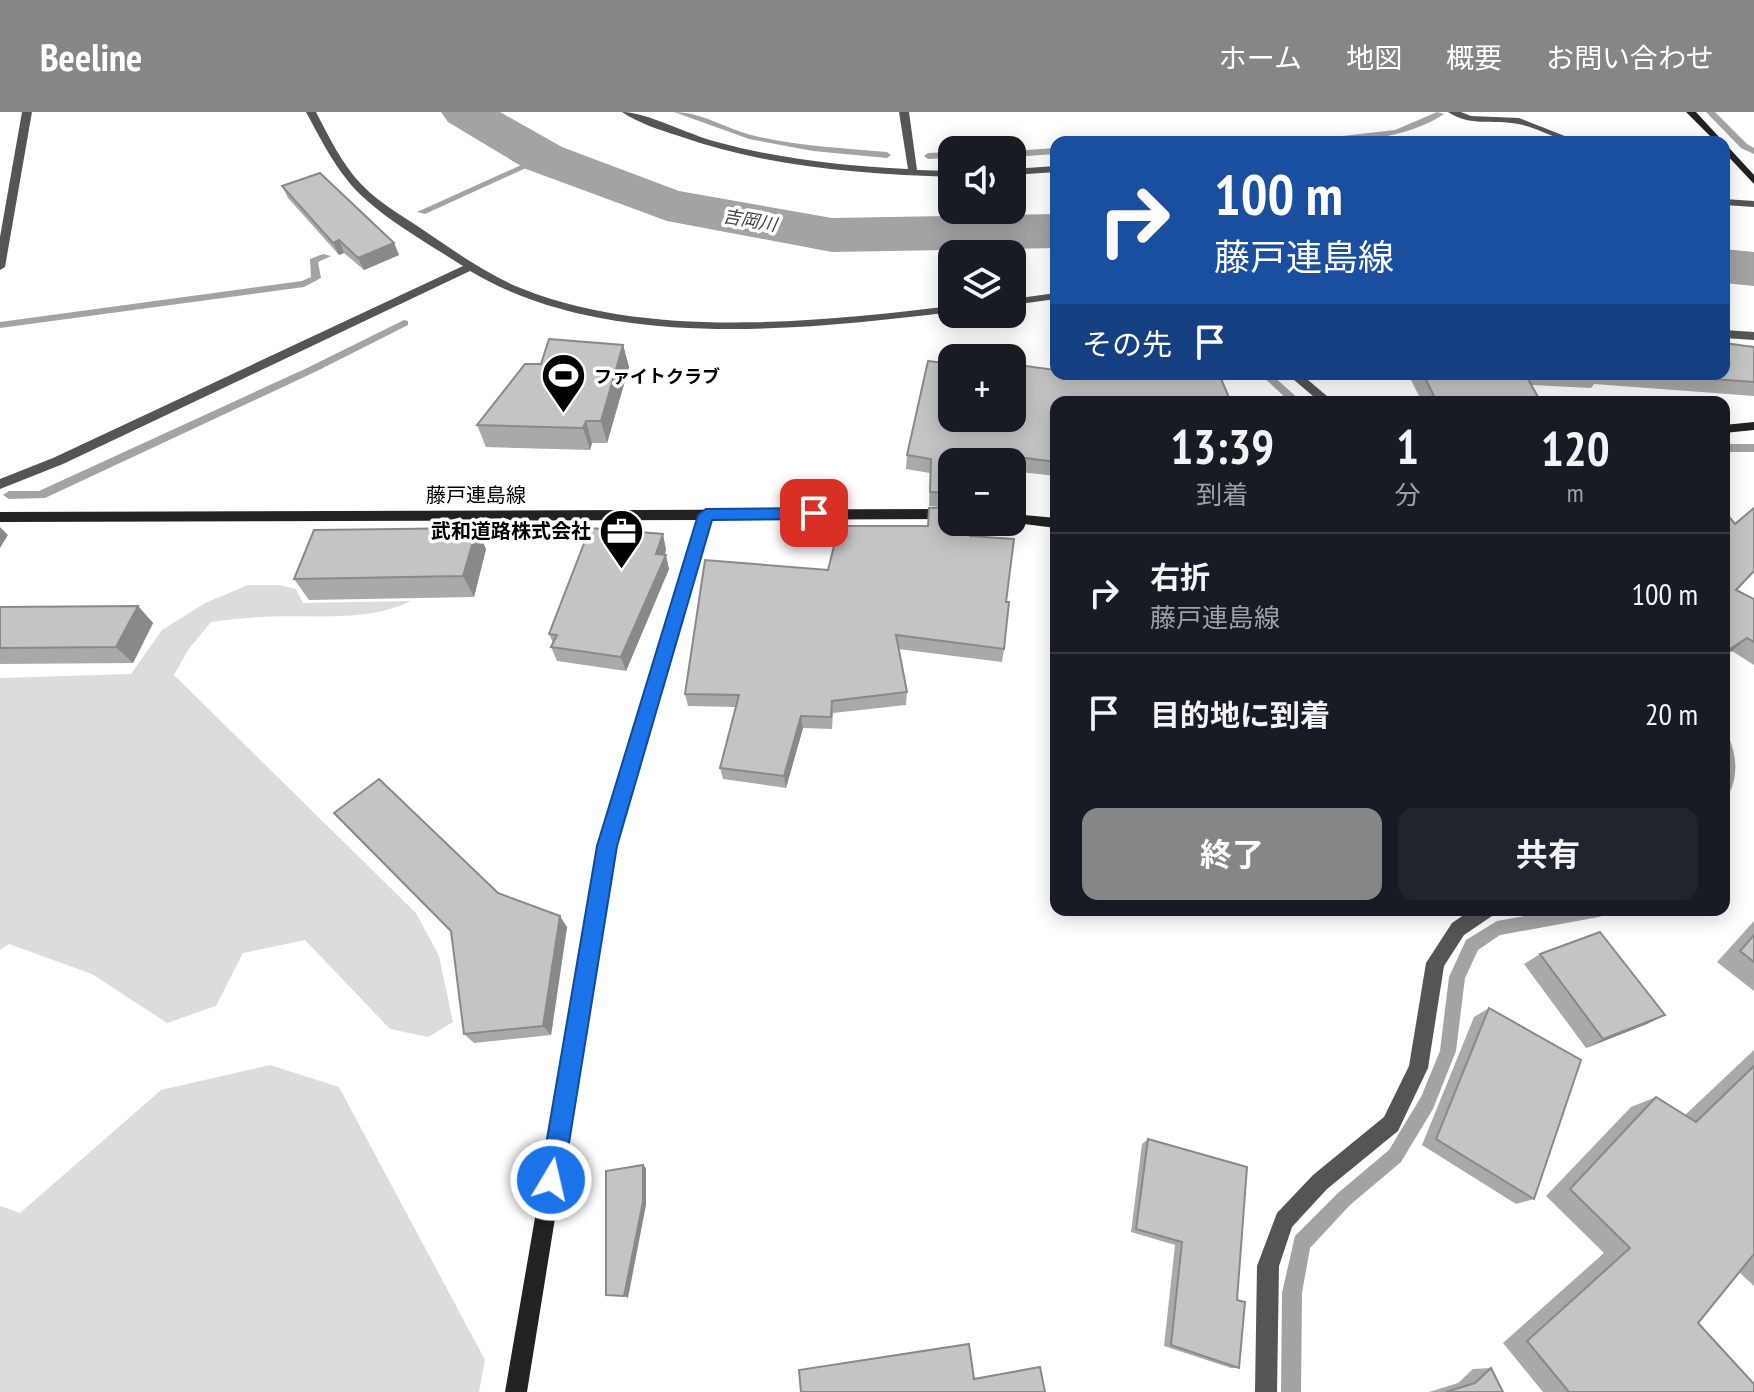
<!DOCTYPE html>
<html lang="ja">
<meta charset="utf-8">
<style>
:root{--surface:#171b24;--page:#20242c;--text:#f1f3f6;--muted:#9ea1a6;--line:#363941;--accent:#858687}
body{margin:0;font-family:"PT Sans Narrow","Noto Sans JP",sans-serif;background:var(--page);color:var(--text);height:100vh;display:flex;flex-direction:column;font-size:30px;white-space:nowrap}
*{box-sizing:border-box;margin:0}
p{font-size:26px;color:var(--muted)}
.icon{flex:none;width:44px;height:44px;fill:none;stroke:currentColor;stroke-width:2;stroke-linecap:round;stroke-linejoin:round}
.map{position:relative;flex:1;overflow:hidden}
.side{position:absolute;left:1050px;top:284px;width:680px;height:520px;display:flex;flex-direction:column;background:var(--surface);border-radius:16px;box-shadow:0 4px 20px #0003}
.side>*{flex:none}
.banner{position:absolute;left:1050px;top:24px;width:680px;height:244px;border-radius:16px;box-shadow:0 4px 20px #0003;background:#1a4fa0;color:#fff;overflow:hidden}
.tools{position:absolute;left:938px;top:24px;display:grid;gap:16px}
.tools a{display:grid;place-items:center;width:88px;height:88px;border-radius:16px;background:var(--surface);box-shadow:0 4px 20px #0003;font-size:40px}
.pin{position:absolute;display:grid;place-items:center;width:68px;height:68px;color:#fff;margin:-34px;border-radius:16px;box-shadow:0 4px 12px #0006}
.me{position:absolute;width:88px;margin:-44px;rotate:9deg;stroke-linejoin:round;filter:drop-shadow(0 0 6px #0008)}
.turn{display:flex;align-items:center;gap:28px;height:168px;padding:0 32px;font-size:36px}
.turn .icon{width:104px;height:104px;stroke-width:2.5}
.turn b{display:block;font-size:56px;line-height:68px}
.then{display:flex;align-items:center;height:76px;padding:0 32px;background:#0003;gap:16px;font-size:30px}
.eta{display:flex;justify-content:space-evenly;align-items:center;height:136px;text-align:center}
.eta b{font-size:48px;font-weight:700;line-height:56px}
.cta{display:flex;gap:16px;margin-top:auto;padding:16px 32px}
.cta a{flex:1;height:92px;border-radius:16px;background:var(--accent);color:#fff;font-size:32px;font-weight:700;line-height:92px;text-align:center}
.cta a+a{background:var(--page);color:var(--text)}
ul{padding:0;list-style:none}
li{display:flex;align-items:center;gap:24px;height:120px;padding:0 32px;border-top:2px solid var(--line)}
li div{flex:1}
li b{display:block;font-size:30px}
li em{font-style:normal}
header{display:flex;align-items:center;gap:48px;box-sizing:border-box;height:112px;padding:0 40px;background:var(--accent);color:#fff}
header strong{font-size:38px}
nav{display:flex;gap:44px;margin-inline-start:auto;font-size:28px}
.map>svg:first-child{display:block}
.green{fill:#dcdcdc}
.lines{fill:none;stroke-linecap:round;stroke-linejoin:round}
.stream{fill:#a3a3a3;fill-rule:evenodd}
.river{fill:#a3a3a3;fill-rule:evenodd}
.street{fill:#555;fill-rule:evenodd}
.secondary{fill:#222;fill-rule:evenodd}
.wall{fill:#a9a9a9}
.shaded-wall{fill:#898989}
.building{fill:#c4c4c4;stroke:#898989;stroke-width:2}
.route{fill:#1a73e8;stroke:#114b97;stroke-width:2}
.labels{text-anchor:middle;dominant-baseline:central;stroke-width:7;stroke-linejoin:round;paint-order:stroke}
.far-water-label{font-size:18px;font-style:italic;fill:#444;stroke:#fff}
.far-poi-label{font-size:18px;font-weight:bold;fill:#000;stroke:#fff;text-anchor:start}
.street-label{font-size:20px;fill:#000;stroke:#fff}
.poi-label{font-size:20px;font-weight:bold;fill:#000;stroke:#fff;text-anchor:end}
</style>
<header>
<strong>Beeline</strong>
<nav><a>ホーム</a><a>地図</a><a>概要</a><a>お問い合わせ</a></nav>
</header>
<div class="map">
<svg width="1754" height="1280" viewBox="0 0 1754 1280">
<rect width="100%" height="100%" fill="#fff"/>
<g class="green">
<path d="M248,473H278L296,477L303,491L411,489C367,511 309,502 261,505C244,506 228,508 211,510L188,538L174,563L416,801L439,844L453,910L428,925L390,917L305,828L243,841L216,894L167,911L92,862L9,832L0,838V566L131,562L162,518L205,491Z"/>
<path d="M270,953L339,975L485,1248L479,1280H0V1094L20,1101L161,978Z"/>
</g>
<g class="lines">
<g class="stream">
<path d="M674,0C701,0 725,16 751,23C795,34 842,36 887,40L891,43L887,46L813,39L749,27Z"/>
<path d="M1437,0L1444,2C1406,27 1356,30 1312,30L1316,27L1395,18Z"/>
<path d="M1706,0H1715L1747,32L1754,36V42L1741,36Z"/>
<path d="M1056,36V42L1012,45V39Z"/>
<path d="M952,40V46L928,47L924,44L928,41Z"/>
<path d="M541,44L548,46L425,102L417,100Z"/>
<path d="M323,142L331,144L318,150L321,166L304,175L0,216V210L302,169L311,165L310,147Z"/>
<path d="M404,208L408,209V213L315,260L45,386L9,387L3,383L9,379H39L307,256Z"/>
<path d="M1260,262H1271L1302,290H1290Z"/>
<rect x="1724" y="332" width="30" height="8"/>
<path d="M1724,624L1729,626C1737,645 1738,664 1729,682L1724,684Z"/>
<path d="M1558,798H1607L1604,803L1599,805L1500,823L1478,838L1465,866L1456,939L1433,997L1401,1050L1350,1093L1310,1136L1302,1181L1301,1280H1281L1282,1181L1295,1124L1338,1081L1389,1038L1421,985L1440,939L1449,865L1466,828L1497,809Z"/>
</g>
<g class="river">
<path d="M441,0H500L562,35L679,79L832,106L1056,102V136L832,140L667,109L526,57L448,10Z"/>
<path d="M1724,137L1754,140V174L1724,171Z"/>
</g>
<g class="street">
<path d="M22,0H32L5,155L0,158V125Z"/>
<path d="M306,0H316C329,25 342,52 361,72C382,94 410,108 435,126C460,143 485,160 513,173C643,229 815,210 952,194V200C802,218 606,240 470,159L63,352L0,377V367L53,346L463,154C429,132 373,101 348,69C331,48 319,24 306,0Z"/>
<path d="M622,0C647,0 689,23 717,30C780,47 843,54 908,57L899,0H909L917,58L952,59V65C859,62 767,55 679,24C660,18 638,11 622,0Z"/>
<path d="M1448,0H1461L1471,4L1519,6L1580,30C1557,30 1540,16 1518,12C1493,7 1470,15 1448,0Z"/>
<path d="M1056,54V60L1012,63V57Z"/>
<path d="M1724,87L1754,89V95L1724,93Z"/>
<path d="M1056,181V187L1012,193V187Z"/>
<path d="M1724,218L1754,220V228L1724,226Z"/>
<path d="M1287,262H1301L1334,290H1320Z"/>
<path d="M1471,798H1495L1492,804L1464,823L1444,854L1428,956L1398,1019L1327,1077L1292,1115L1279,1154L1277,1280H1255L1257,1154L1277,1101L1313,1063L1384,1005L1409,954L1426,851L1452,811Z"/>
</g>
<g class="secondary">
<path d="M1686,0H1696L1754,63V72L1724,40V30H1716Z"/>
<path d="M1754,310V318L1724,321V313Z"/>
<path d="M952,397V407L711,408L615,734L527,1280H505L599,734L698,408L0,410V400Z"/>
<path d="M1012,402L1056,406V416L1007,410H1012Z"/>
</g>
</g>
<g class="wall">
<path d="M282,74L394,131L399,143L364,158L344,141L339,143L288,86Z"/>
<path d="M623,233L629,255L607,331H592L590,338L486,335L477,313L541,252Z"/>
<path d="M1754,235V284L1594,272L1591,276L1532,273L1541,290H1422L1408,262H1724Z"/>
<path d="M1056,290V364L1012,359V350H952V395L929,394L930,361L906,357L907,343Z"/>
<path d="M1724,398L1736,478L1754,487V553L1732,539L1724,544Z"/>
<path d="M957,413L970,424L1006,490L1004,537L1002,550L898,537L907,580L906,593L833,601L832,617L803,616L786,676L723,667L720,656L736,595L688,594L685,582L828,458L928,414Z"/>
<path d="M486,437L474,485L309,488L294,467Z"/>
<path d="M666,437L665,443L669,457L626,559L557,549L551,535L553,531L549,522Z"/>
<path d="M138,494L153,511L133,551L0,552V495Z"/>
<path d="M498,781L567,815L551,923L474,931L464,922Z"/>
<path d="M1754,809V879L1717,850Z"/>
<path d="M1540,842L1665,903L1647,912L1586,936L1524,852Z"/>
<path d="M1489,896L1534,1087L1516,1092L1422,1033L1474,905Z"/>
<path d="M1754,938V1174L1739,1160L1698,1211L1754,1280H1543L1503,1231L1604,1141L1546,1084L1631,995L1656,985L1685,1003Z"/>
<path d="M1148,1027L1237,1188L1239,1256H1231L1164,1234L1175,1133L1131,1120L1142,1032Z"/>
<path d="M1491,1256L1503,1280H1429L1458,1271L1473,1257Z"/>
</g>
<g class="shaded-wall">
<path d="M339,128L344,141L339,143L333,131Z"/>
<path d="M394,131L399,143L364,158L358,146Z"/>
<path d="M623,233L629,255L607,331L601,309Z"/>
<path d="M586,309L592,331L590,338L583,316Z"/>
<path d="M0,415L8,423L0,436Z"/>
<path d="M477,416L486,437L474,485L463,464Z"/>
<path d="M663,422L666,437L662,452L666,443L669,457L626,559L621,545Z"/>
<path d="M138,494L153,511L133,551L116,535Z"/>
<path d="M1747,526L1732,539L1724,544V541Z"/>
<path d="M801,604L803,616L786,676L784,664Z"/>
<path d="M560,804L567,815L551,923L543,914Z"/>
<path d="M1665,903L1647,912L1586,936L1603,927Z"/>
<path d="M643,1053L646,1056V1093L628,1186L624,1184Z"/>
</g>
<g class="building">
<path d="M320,61L394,131L358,146L339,128L333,131L282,74Z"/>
<path d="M549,227L623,233L601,309H586L583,316L477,313L525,252H541Z"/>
<path d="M1724,231L1754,235V270L1647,262H1724Z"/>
<path d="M928,249L952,252V306H1012V259L1018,260L1019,253L1056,258V262H1219L1231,290H1056V350L971,339L969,350H952V381L930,380L931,347L907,343Z"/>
<path d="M1423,262H1525L1541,290H1437Z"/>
<path d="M952,395V410H956L955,412L970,413V424L1014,427L1006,490H1009L1004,537L896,523L907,580L832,589L831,605L801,604L784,664L720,656L739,583L685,582L705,448L828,458L839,414H928L929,396Z"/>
<path d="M1754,396V459L1736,478L1754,487V530L1747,526L1724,541V398L1735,412Z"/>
<path d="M477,416L463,464L294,467L314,418Z"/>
<path d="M590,416L663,422L656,442L666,443L621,545L551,535L557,523L549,522Z"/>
<path d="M138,494L116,535L0,536V495Z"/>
<path d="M379,667L498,781L560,804L543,914L464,922L451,819L334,701Z"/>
<path d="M1600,820L1665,903L1603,927L1540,842Z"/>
<path d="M1754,823V850L1740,839Z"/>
<path d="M1489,896L1581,948L1534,1087L1436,1027Z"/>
<path d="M1754,954V1142L1698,1211L1754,1272V1280H1569L1527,1229L1630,1136L1570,1077L1656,985L1696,1010Z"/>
<path d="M1148,1027L1247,1055L1237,1188L1245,1190L1239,1256L1171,1233L1182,1130L1136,1117Z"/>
<path d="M643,1053V1090L624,1184L606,1183V1059Z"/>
<path d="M969,1232L974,1267L1040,1255L1045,1280H801L799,1258Z"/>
<path d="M1491,1256L1503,1280H1446L1475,1271Z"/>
</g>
<path class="route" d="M814,396L821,401L814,407L712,408L617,734L563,1068L559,1076L551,1079L543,1076L540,1068L597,734L698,403L706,397Z"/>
<defs>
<symbol id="stadium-pin" viewBox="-11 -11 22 30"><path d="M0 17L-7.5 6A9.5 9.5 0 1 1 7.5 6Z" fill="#000" stroke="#fff"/><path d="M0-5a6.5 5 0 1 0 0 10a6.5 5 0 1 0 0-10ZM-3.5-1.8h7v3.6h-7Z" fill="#fff"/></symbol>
<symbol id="office-pin" viewBox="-11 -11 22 30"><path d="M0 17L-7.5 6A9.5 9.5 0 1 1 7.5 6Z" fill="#000" stroke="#fff"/><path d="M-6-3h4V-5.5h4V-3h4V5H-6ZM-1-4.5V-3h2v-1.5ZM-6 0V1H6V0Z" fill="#fff"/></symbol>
</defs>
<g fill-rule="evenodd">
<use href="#stadium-pin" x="538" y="238" width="51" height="69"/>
<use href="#office-pin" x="596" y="394" width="51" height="69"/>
</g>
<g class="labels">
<g class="far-water-label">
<text transform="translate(750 108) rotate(10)">吉岡川</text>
</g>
<g class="far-poi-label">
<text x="594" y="264">ファイトクラブ</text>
</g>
<g class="street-label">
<text x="476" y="383">藤戸連島線</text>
</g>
<g class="poi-label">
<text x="591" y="419">武和道路株式会社</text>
</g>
</g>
</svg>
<div class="tools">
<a><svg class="icon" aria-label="sound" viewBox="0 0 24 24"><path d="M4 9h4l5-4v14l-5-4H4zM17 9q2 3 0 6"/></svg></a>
<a><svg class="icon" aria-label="layers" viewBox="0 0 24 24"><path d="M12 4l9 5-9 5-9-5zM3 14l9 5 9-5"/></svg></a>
<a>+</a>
<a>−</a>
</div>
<div class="pin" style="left:814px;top:401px;background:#d93025"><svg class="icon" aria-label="arrive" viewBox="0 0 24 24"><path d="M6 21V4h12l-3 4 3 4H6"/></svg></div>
<svg class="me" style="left:551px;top:1068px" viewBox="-20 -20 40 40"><circle r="17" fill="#1a73e8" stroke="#fff" stroke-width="3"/><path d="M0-11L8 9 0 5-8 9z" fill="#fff"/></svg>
<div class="banner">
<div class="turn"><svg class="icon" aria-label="right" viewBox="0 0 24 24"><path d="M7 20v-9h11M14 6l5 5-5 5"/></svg><div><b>100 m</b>藤戸連島線</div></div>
<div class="then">その先<svg class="icon" aria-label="arrive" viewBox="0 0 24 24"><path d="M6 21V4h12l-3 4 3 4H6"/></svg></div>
</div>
<section class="side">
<div class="eta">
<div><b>13:39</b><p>到着</p></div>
<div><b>1</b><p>分</p></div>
<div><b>120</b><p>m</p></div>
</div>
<ul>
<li><svg class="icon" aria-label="right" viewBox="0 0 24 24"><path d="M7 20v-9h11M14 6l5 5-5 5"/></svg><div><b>右折</b><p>藤戸連島線</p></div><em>100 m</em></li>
<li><svg class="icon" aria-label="arrive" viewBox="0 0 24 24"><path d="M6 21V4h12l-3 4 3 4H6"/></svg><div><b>目的地に到着</b></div><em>20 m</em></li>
</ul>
<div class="cta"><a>終了</a><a>共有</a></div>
</section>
</div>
